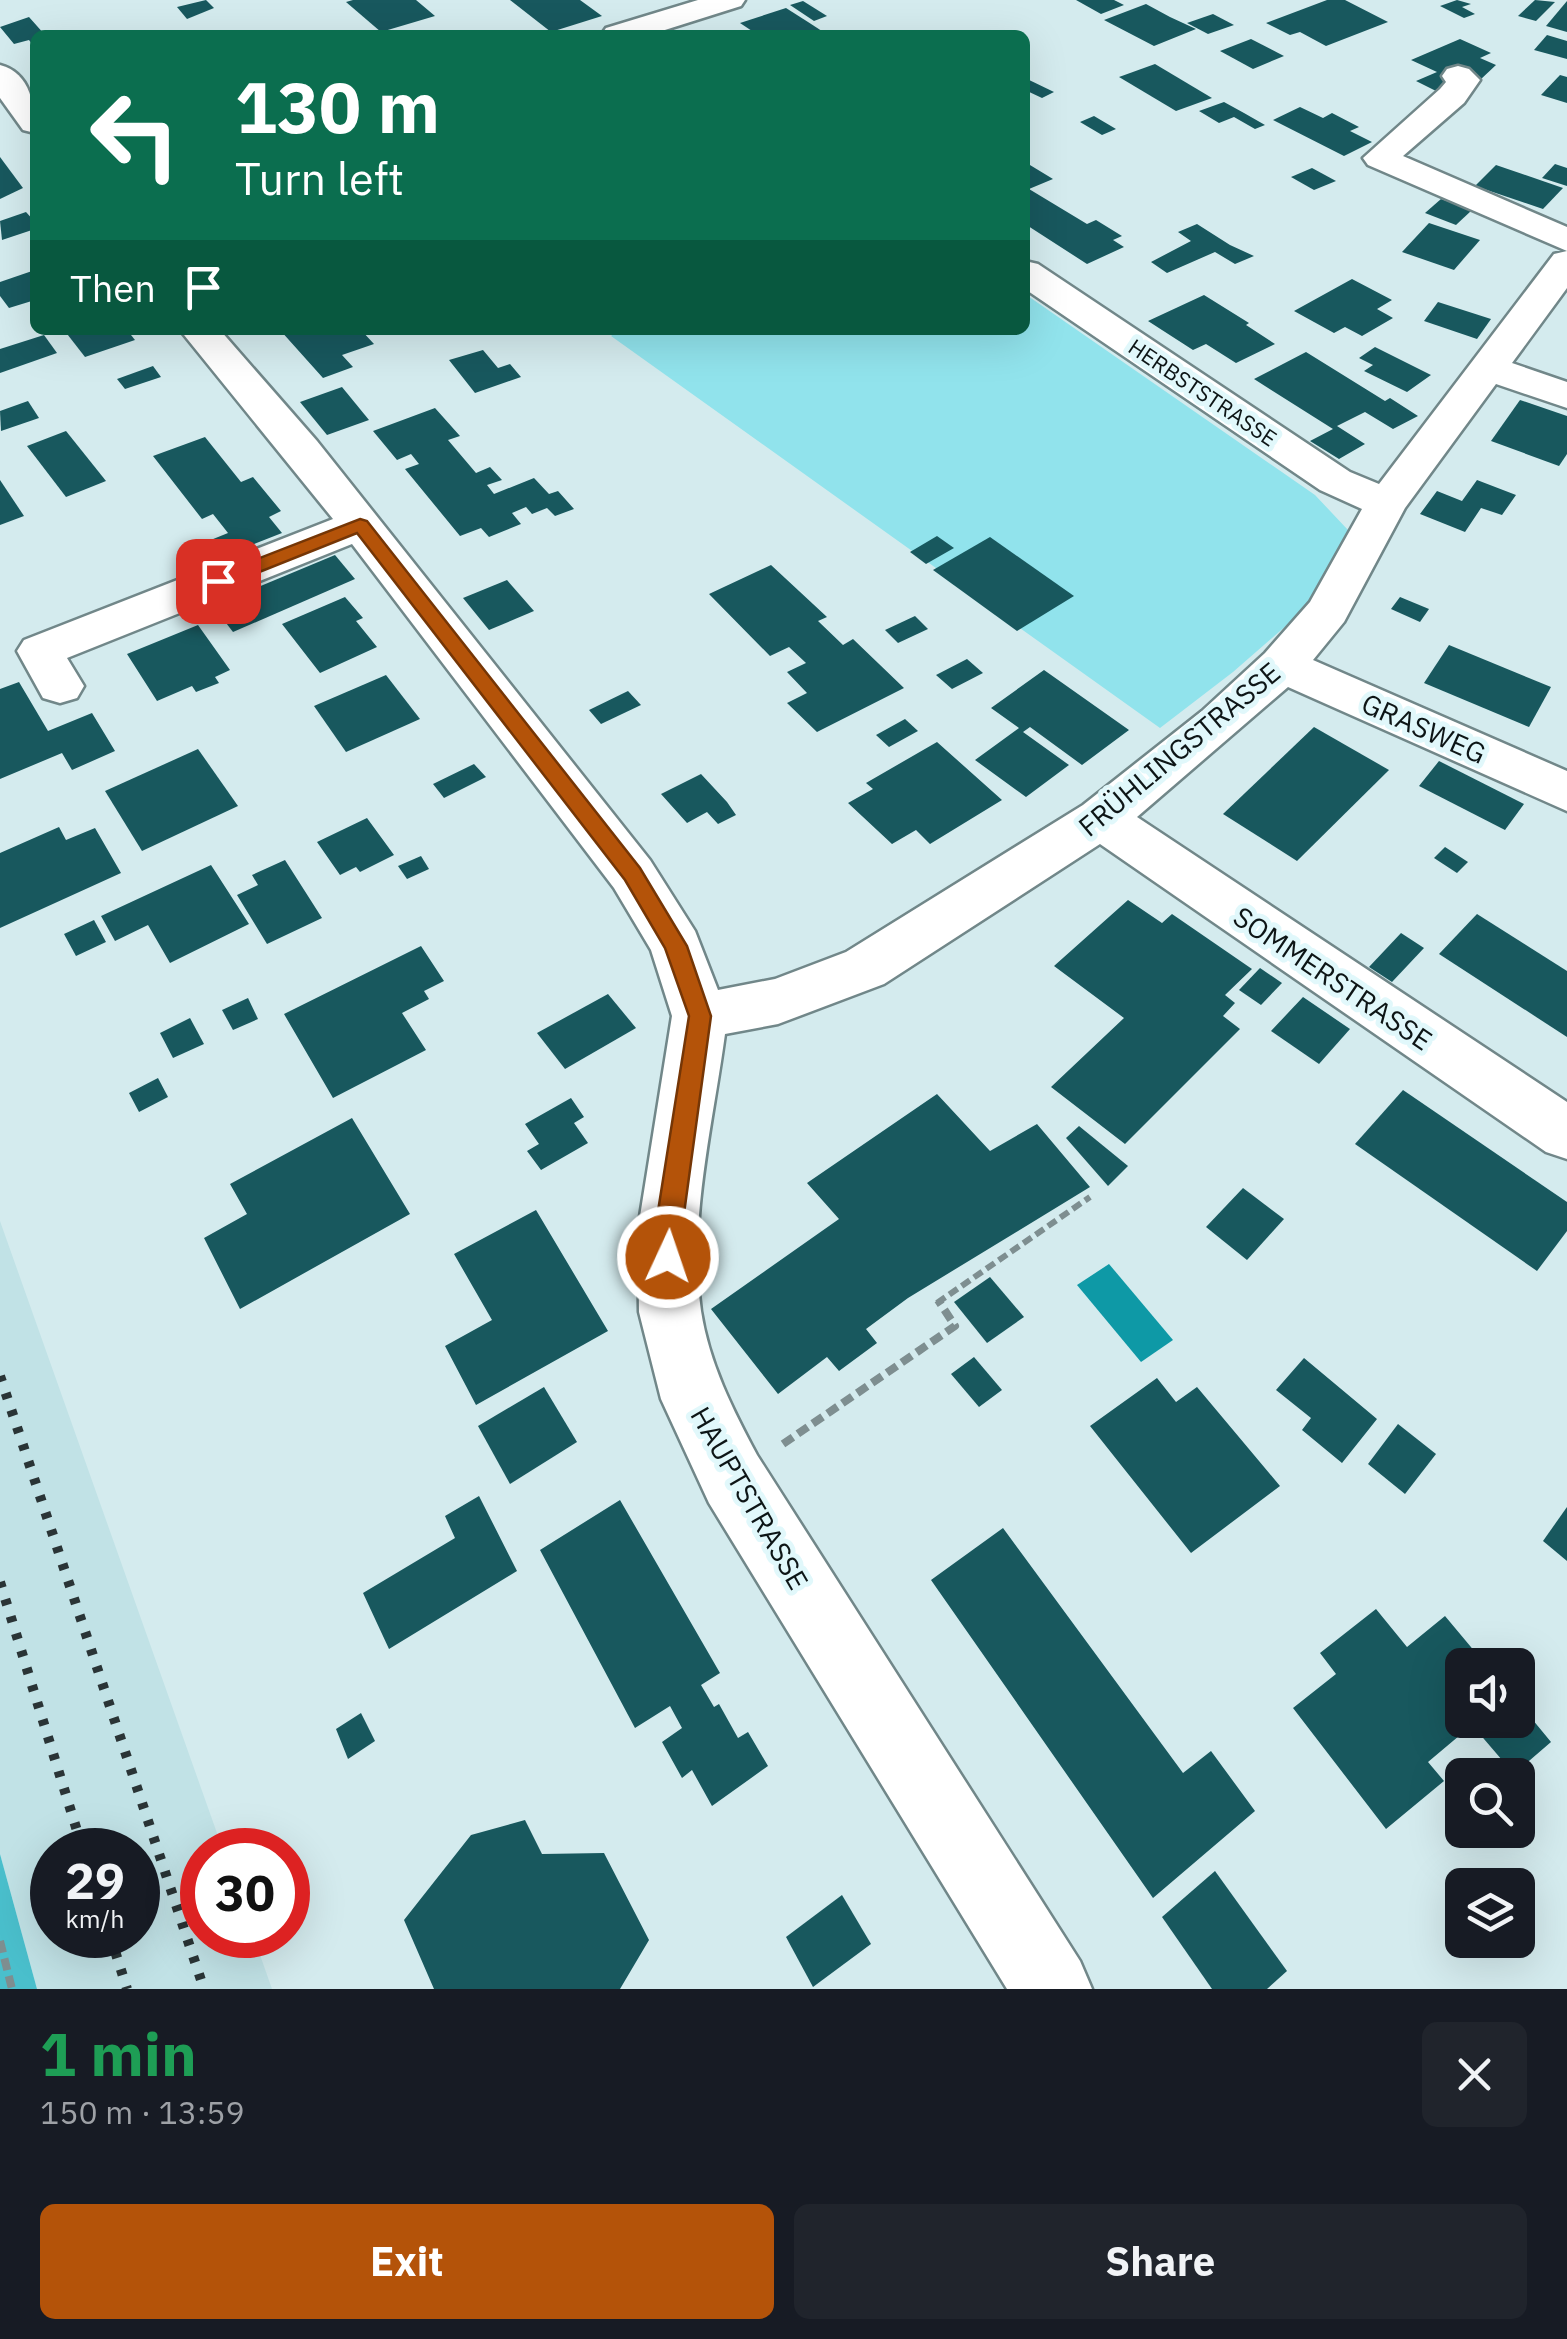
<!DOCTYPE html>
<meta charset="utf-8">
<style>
:root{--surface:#171b24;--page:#20242c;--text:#f1f3f6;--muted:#9ea1a6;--accent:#b45309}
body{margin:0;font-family:"IBM Plex Sans",sans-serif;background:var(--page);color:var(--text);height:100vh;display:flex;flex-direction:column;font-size:38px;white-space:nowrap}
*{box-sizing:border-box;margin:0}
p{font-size:32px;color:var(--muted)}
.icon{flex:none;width:55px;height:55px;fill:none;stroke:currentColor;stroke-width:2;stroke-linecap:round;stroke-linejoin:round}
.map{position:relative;height:1989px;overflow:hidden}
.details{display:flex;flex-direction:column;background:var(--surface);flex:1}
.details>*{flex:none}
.hud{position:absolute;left:30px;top:30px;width:1000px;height:305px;border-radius:15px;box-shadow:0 10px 40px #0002;background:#0b6e4f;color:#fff;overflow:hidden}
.buttons{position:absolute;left:1445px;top:1648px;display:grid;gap:20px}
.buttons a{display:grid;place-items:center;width:90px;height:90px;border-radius:15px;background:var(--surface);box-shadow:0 10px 40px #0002;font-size:50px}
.speed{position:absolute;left:30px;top:1828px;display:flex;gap:20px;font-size:50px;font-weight:700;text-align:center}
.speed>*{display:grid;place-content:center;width:130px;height:130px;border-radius:50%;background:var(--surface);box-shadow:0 10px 40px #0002;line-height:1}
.speed small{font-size:25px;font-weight:400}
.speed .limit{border:15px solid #d22;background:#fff;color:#111}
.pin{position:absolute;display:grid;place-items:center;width:85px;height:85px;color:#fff;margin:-42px;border-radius:20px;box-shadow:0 5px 15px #0006}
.me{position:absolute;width:110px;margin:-55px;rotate:3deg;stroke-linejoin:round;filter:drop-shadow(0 0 8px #0008)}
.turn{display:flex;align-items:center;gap:35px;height:210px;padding:0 40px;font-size:45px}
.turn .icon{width:130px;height:130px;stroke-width:2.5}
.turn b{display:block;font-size:70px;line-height:85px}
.then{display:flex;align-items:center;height:95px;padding:0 40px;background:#0003;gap:20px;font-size:38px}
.round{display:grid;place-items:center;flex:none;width:105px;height:105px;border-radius:15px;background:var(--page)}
.head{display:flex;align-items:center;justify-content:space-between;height:170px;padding:0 40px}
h1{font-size:60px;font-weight:700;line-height:75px;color:#1e9e55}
.button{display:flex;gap:20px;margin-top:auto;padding:20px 40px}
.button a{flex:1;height:115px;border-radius:15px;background:var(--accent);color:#fff;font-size:40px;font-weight:700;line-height:115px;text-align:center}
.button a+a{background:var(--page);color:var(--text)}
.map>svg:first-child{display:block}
.built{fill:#c1e2e6;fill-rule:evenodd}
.green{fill:#91e3ec}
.forest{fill:#4abfcc}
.water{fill:#0e99a6}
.building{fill:#18585e}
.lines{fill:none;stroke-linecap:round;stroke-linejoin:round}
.minor-casing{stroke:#718789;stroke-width:5}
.path-far1{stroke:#7e8e90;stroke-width:6;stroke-dasharray:10 5;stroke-linecap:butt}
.path{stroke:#7e8e90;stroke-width:8;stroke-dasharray:12 6;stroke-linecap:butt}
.minor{fill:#fff;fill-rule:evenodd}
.rail{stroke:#2a3436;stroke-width:10;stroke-dasharray:6 12;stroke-linecap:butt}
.route{fill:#b45309;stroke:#753606;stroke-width:2.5}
.labels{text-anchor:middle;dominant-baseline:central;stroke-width:10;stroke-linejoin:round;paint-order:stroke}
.far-street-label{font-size:22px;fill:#0d1516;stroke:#e1f8fb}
.street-label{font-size:28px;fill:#0d1516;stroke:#e1f8fb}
</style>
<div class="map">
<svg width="1567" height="1989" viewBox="0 0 1567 1989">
<rect width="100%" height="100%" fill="#d4ebee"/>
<path class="built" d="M0,1221L223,1850H202V1935H253L272,1989H37L0,1854ZM52,1850H138V1935H52Z"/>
<path class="green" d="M1025,294L1315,495L1348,530L1303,611L1233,672L1160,728L611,336L618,330H1025Z"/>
<path class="forest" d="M0,1854L37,1989H0Z"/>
<path class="water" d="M1109,1264L1173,1340L1141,1362L1077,1285Z"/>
<g class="building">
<path d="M206,0L214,8L187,19L177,7Z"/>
<path d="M353,0H416L435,16L381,32L346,2Z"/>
<path d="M510,0H580L602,16L551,32Z"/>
<path d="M1076,0H1114L1124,5L1101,14Z"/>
<path d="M1327,0H1345L1388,22L1326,46L1300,32L1290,35L1266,23Z"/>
<path d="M1457,0L1471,4L1462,7L1475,14L1464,18L1440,6Z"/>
<path d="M1535,0L1555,2L1536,21L1518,16Z"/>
<path d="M803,1L827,16L814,21L790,5Z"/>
<path d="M1567,1V32L1546,26Z"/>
<path d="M1146,4L1170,17L1196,29L1154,46L1104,20Z"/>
<path d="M786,8L808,22L828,35H758L740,23Z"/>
<path d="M1213,14L1234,25L1208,34L1187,23Z"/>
<path d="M29,17L45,35H35V48L29,40L14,44L0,27Z"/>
<path d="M1547,35L1567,41V59L1534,50Z"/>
<path d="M1251,39L1284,56L1253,69L1220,51Z"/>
<path d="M1460,39L1491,53L1480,58L1496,65L1480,80L1456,68L1441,75L1448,78L1438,92L1416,81L1437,72L1411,60Z"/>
<path d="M1155,64L1212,98L1176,111L1119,77Z"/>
<path d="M1560,75L1567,77V103L1541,95Z"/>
<path d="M1025,78L1054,92L1042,98L1025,90Z"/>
<path d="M1224,102L1244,113L1265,125L1255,129L1234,117L1219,123L1199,111Z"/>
<path d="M1300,107L1323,118L1332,113L1359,127L1350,131L1372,142L1344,156L1273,120Z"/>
<path d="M1094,116L1116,129L1102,135L1080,122Z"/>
<path d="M0,157L23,188L0,199Z"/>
<path d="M1025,162L1053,179L1029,189L1087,224L1096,220L1122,236L1113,240L1124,247L1087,264L1025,224Z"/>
<path d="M1555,164L1567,168V186L1542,178Z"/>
<path d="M1496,165L1563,188L1543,209L1475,186Z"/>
<path d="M1312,168L1336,181L1314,190L1291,177Z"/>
<path d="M1441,199L1472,210L1456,225L1425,213Z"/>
<path d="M26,212L35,222V229L2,240L0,221Z"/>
<path d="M1429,223L1480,240L1454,270L1402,252Z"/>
<path d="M1197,224L1230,245L1254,256L1235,264L1215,252L1167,273L1151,262L1191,241L1178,232Z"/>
<path d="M35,270V300L9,308L0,296V282Z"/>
<path d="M1352,279L1392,300L1377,309L1393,318L1362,336L1345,327L1334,333L1294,311Z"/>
<path d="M1204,295L1249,323L1246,325L1275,344L1236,363L1206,344L1193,350L1148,321Z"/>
<path d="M1438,302L1491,319L1477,339L1424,321Z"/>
<path d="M64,330H127L135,340L85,357Z"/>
<path d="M280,330H361L374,344L342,355L353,367L323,378Z"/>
<path d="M44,335L57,353L0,373V349Z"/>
<path d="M1375,347L1431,375L1407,392L1364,371L1373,365L1359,358Z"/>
<path d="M483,350L498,368L510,364L521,377L475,393L449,360Z"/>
<path d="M1306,352L1385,401L1390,398L1418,416L1393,429L1365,412L1337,426L1365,444L1339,459L1310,441L1333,429L1254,379Z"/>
<path d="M153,366L161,377L125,389L117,379Z"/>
<path d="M342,387L369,420L327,435L300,402Z"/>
<path d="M1520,400L1567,416V454L1559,466L1491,441Z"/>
<path d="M28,401L39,418L1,431L0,411Z"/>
<path d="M435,408L460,436L448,440L476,473L490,467L502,480L487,485L494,494L534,478L549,494L558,491L574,509L555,516L547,508L532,514L526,507L512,513L521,524L489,537L481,528L460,536L405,469L419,464L411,454L397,460L373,431Z"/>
<path d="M66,431L106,481L66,497L27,446Z"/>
<path d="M205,437L241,482L253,477L281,511L269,517L282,533L203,564L191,548L228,533L213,514L202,519L153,456Z"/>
<path d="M0,480L24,516L0,525Z"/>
<path d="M1477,480L1516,495L1502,515L1481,508L1465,532L1420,514L1437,491L1462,501Z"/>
<path d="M937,536L954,548L926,564L910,552Z"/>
<path d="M990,537L1074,596L1017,631L933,570Z"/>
<path d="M335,555L355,579L233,632L213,606Z"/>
<path d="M771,565L827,617L818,621L843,645L853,639L904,688L817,732L787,703L807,693L787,672L806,663L789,647L770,656L709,594Z"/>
<path d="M507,580L534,611L489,630L463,598Z"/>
<path d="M345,597L363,618L356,621L377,647L320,673L282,624Z"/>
<path d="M1400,597L1429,609L1420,622L1391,609Z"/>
<path d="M915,616L928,629L898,643L885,630Z"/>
<path d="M198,625L230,670L215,677L219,683L196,692L192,686L157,701L127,654Z"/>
<path d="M1449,645L1551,687L1529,727L1424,683Z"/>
<path d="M967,659L983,673L952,689L936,675Z"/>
<path d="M1044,670L1129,730L1082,765L1030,727L1023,732L1069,765L1026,797L975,760L1019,728L991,708Z"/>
<path d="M386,675L420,719L346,752L314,706Z"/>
<path d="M19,682L48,731L92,713L115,751L72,770L62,753L0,779V689Z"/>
<path d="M628,691L641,705L601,724L589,710Z"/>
<path d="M905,719L918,731L889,747L876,735Z"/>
<path d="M1314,727L1389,770L1297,861L1223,814Z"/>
<path d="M937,742L1002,800L930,844L916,830L892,844L848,803L873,789L866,783Z"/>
<path d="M198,749L238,806L142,851L105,791Z"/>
<path d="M1439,761L1524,804L1505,830L1419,786Z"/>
<path d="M474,764L486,777L444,798L433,784Z"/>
<path d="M701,774L727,802L736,815L718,824L707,812L687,823L661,794Z"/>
<path d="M367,818L394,855L360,872L356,867L340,875L317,842Z"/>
<path d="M59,827L66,840L95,828L121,873L0,928V853Z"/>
<path d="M1445,847L1468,862L1457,873L1434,858Z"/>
<path d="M421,856L429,869L407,879L398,866Z"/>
<path d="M285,860L322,918L267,944L237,895L258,885L252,875Z"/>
<path d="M211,865L249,924L170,963L148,925L115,941L101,916Z"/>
<path d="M1128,900L1162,923L1172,914L1252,969L1225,995L1235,1003L1223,1016L1240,1029L1125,1144L1051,1087L1124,1018L1054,966Z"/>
<path d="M1477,914L1567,971V1037L1439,954Z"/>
<path d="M94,920L106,942L76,956L64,934Z"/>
<path d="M1401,933L1424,948L1392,982L1369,967Z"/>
<path d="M421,946L444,981L424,991L429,999L402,1013L426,1050L333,1098L284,1014Z"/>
<path d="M1260,968L1282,983L1261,1005L1239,990Z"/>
<path d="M608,994L636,1028L565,1069L537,1033Z"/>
<path d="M1303,997L1350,1029L1319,1064L1271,1031Z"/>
<path d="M248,998L258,1019L233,1030L222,1010Z"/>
<path d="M190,1018L204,1044L173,1058L160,1033Z"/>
<path d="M158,1078L168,1097L139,1112L129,1093Z"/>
<path d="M1403,1090L1567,1202V1231L1537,1271L1355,1144Z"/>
<path d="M937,1094L990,1151L1037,1124L1090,1187L908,1298L866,1329L877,1343L839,1371L827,1357L778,1394L711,1309L839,1219L807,1183Z"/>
<path d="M571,1098L584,1117L574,1123L588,1143L541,1170L527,1151L539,1144L525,1124Z"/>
<path d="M352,1118L410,1214L240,1309L204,1238L247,1214L230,1184Z"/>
<path d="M1079,1126L1128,1166L1108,1186L1066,1138Z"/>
<path d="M1243,1188L1284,1219L1247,1260L1206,1227Z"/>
<path d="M536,1210L608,1331L476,1405L445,1346L492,1320L454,1254Z"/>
<path d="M990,1277L1024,1317L987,1343L954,1302Z"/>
<path d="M974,1357L1002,1390L979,1407L951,1374Z"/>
<path d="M1304,1358L1377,1419L1342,1463L1302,1430L1311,1418L1276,1390Z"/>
<path d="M1157,1378L1176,1402L1197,1387L1280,1486L1191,1553L1090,1426Z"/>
<path d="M544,1387L577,1442L510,1484L478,1426Z"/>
<path d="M1398,1424L1436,1454L1405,1494L1368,1464Z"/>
<path d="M479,1496L517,1571L389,1649L363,1593L455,1538L445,1516Z"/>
<path d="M620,1500L720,1673L701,1685L714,1707L719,1704L738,1738L748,1732L768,1766L712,1806L692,1770L682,1778L662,1742L682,1728L670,1706L635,1728L540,1550Z"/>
<path d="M1567,1507V1561L1543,1541Z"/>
<path d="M1003,1528L1183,1773L1211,1751L1255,1811L1153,1898L931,1580Z"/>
<path d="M1376,1609L1407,1647L1445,1616L1486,1665H1462V1720H1518V1702L1551,1742L1514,1774L1472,1725L1428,1762L1444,1781L1386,1829L1293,1708L1336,1674L1320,1653Z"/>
<path d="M361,1713L375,1741L348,1759L336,1729Z"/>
<path d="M525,1820L542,1854L604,1853L649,1940L620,1989H434L404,1920L471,1835Z"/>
<path d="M1215,1871L1287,1971L1267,1989H1212L1162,1917Z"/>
<path d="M842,1895L871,1944L813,1987L786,1937Z"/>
</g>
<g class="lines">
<defs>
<g id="minor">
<path d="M698,0H745L741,6L649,35H601L606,28Z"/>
<path d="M0,65C31,73 35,106 35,133L23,130L0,98Z"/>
<path d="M1458,66L1469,69L1480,80L1464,103L1403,156L1567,227V288L1512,363L1567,382V408L1496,384L1405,508L1344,622L1313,660L1567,771V811L1288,687L1137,817L1567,1102V1159L1546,1152L1100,844L884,984L778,1024L725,1034C713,1124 688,1221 701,1311C709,1363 733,1410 757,1455L1080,1961L1092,1989H1007L709,1503L661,1399L639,1312L638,1229L672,1016L651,950L614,888L352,544L67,658L84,686L77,698L60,703L43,698L17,651L24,640L333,519L180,330H220L317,441L650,860L695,931L718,990L775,979L846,952L1083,805L1202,711L1265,653L1310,602L1362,509L1320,490L1025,289V261L1038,264L1350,472L1379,484L1554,254L1567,251L1368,165L1363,158L1440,89L1446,82L1442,76L1447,69Z"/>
</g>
</defs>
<use href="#minor" class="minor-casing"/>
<path class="path-far1" d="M937,1303L1090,1197"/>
<g class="path">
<path d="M783,1444L955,1326L938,1300"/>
<path d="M0,1941L12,1989"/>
</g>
<use href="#minor" class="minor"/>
<g class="rail">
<path d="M0,1376L204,1989"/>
<path d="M0,1582L83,1850"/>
<path d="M110,1935L127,1989"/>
</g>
</g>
<path class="route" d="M360,519L367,521L640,868L687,946L711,1016L677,1265L668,1269L660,1265L655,1230L689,1016L665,948L625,880L357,533L224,586L218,587L208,581L211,577Z"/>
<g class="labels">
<g class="far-street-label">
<text transform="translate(1203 392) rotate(34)">HERBSTSTRASSE</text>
</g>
<g class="street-label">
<text transform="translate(1424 728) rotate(24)">GRASWEG</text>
<text transform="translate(1179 749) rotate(-40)">FRÜHLINGSTRASSE</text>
<text transform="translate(1333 978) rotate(34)">SOMMERSTRASSE</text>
<text transform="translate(750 1498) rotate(60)">HAUPTSTRASSE</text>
</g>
</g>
</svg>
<div class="buttons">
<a><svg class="icon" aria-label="sound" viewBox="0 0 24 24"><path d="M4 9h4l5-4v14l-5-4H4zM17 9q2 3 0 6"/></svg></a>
<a><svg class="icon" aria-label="search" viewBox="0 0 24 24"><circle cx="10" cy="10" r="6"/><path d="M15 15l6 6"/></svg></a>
<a><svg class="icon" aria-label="layers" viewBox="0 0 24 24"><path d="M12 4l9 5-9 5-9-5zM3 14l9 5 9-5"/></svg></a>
</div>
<div class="speed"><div>29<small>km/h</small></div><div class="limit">30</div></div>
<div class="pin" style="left:218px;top:581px;background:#d93025"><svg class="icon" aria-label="arrive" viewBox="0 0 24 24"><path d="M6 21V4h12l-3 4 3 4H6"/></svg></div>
<svg class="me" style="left:668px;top:1257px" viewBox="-20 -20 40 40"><circle r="17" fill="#b45309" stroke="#fff" stroke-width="3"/><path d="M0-11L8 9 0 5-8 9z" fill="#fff"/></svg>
<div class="hud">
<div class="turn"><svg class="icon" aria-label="left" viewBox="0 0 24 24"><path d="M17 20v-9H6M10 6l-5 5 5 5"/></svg><div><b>130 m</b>Turn left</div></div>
<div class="then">Then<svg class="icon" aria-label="arrive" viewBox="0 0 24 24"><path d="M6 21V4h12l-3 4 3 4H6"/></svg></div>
</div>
</div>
<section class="details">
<div class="head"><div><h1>1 min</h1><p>150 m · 13:59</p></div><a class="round"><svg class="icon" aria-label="close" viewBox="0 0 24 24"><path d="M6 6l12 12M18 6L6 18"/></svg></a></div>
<div class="button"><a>Exit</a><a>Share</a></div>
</section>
